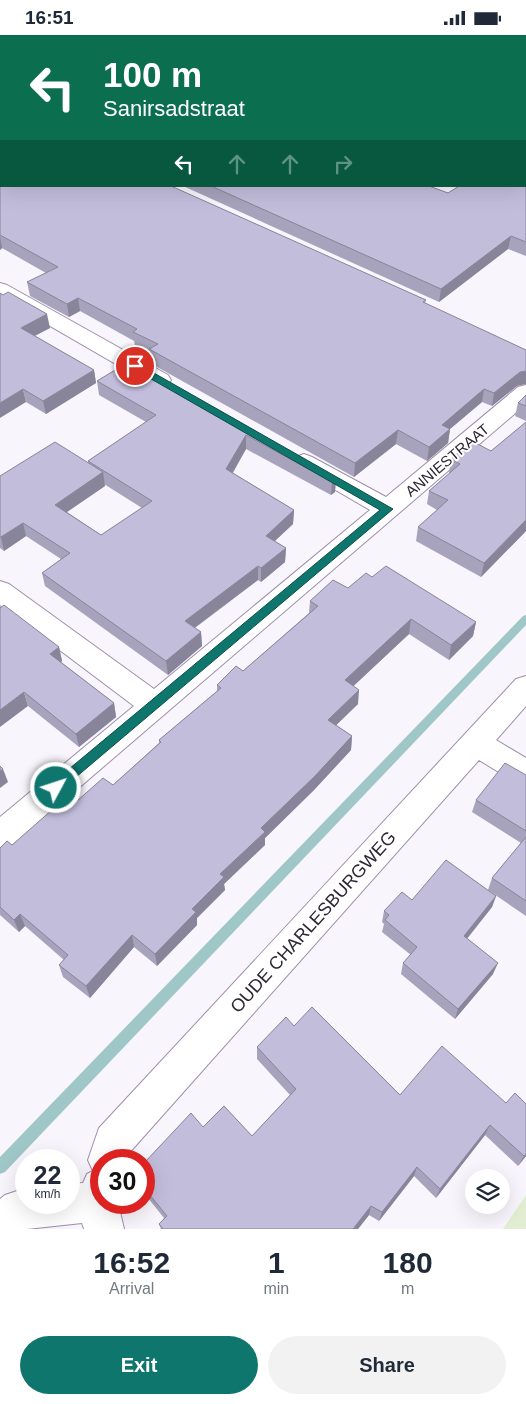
<!DOCTYPE html>
<style>
:root{--surface:#fff;--page:#f2f2f3;--text:#1f2937;--muted:#747a83;--accent:#0f766e}
body{margin:0;font-family:Arial,sans-serif;background:var(--page);color:var(--text);height:100vh;display:flex;flex-direction:column;font-size:19px;white-space:nowrap}
*{box-sizing:border-box;margin:0}
p{font-size:16px;color:var(--muted)}
.icon{flex:none;width:28px;height:28px;fill:none;stroke:currentColor;stroke-width:2;stroke-linecap:round;stroke-linejoin:round}
.map{position:relative;height:1194px;overflow:hidden}
.side{display:flex;flex-direction:column;background:var(--surface);flex:1}
.side>*{flex:none}
.banner{position:absolute;left:0px;top:0px;width:526px;height:152px;box-shadow:0 5px 20px #0002;background:#0b6e4f;color:#fff;overflow:hidden}
.tools{position:absolute;left:465px;top:1134px;display:grid;gap:10px}
.tools a{display:grid;place-items:center;width:45px;height:45px;border-radius:50%;background:var(--surface);box-shadow:0 5px 20px #0002;font-size:25px}
.speed{position:absolute;left:15px;top:1114px;display:flex;gap:10px;font-size:25px;font-weight:700;text-align:center}
.speed>*{display:grid;place-content:center;width:65px;height:65px;border-radius:50%;background:var(--surface);box-shadow:0 5px 20px #0002;line-height:1}
.speed small{font-size:12px;font-weight:400}
.speed .limit{border:8px solid #d22;background:#fff;color:#111}
.pin{position:absolute;display:grid;place-items:center;width:42px;height:42px;color:#fff;margin:-21px;border:2px solid #fff;border-radius:50%;box-shadow:0 1px 5px #0007}
.me{position:absolute;width:55px;margin:-28px;rotate:50deg;stroke-linejoin:round;filter:drop-shadow(0 0 4px #0008)}
.turn{display:flex;align-items:center;gap:18px;height:105px;padding:0 20px;font-size:22px}
.turn .icon{width:65px;height:65px;stroke-width:2.5}
.turn b{display:block;font-size:35px;line-height:42px}
.lanes{display:flex;align-items:center;height:48px;padding:0 20px;background:#0003;justify-content:center;gap:25px;direction:ltr}
.lanes .off{opacity:.35}
.eta{display:flex;justify-content:space-evenly;align-items:center;height:85px;text-align:center}
.eta b{font-size:30px;font-weight:600;line-height:35px}
.primary-button{display:flex;gap:10px;margin-top:auto;padding:10px 20px}
.primary-button a{flex:1;height:58px;border-radius:30px;background:var(--accent);color:#fff;font-size:20px;font-weight:600;line-height:58px;text-align:center}
.primary-button a+a{background:var(--page);color:var(--text)}
.status{display:flex;justify-content:space-between;align-items:center;height:35px;padding:0 25px;background:var(--surface);direction:ltr}
.status svg{height:14px;fill:currentColor}
.map>svg:first-child{display:block}
.green{fill:#e1eed1}
.lines{fill:none;stroke-linecap:round;stroke-linejoin:round}
.stream{fill:#9fc7c7;fill-rule:evenodd}
.minor-casing{stroke:#9f8eac;stroke-width:2}
.minor{fill:#fff;fill-rule:evenodd}
.wall{fill:#a7a3bc;fill-rule:evenodd}
.shaded-wall{fill:#888499}
.building{fill:#c2bddb;stroke:#888499}
.route{fill:#0f766e;stroke:#0a4d48}
.labels{text-anchor:middle;dominant-baseline:central;stroke-width:4;stroke-linejoin:round;paint-order:stroke}
.street-label{font-size:15px;fill:#2f2834;stroke:#fff}
.near-street-label{font-size:18px;fill:#2f2834;stroke:#fff}
</style>
<div class="status"><b>16:51</b><svg viewBox="0 0 49 12"><path d="M0 12V9h3v3zM5 12V6h3v6zM10 12V3h3v9zM15 12V0h3v12zM26 1h20v11H26zM47 4h2v5h-2z"/></svg></div>
<div class="map">
<svg width="526" height="1194" viewBox="0 0 526 1194">
<rect width="100%" height="100%" fill="#f9f5fc"/>
<path class="green" d="M526,1160V1194H503Z"/>
<g class="lines">
<g class="stream">
<rect x="0" y="64" width="1" height="4"/>
<path d="M526,580V590L5,1137L0,1139V1122L523,581Z"/>
</g>
<defs>
<g id="minor">
<path d="M0,248L7,250L168,340L171,345L168,350L160,352L152,350L0,262Z"/>
<path d="M526,350V369L11,811L0,815V782L134,671L0,570V546L9,549L154,654L370,475L296,432L292,427L296,422L304,419L312,422L386,462L518,352Z"/>
<path d="M526,641V671L496,705L526,723V751L515,747L479,725L130,1117L128,1125H101V1168H118L124,1194H84L82,1188L27,1194H0V1164L5,1160L26,1153V1168H69V1149L83,1148L87,1139L93,1136L88,1125L99,1093L516,644Z"/>
</g>
</defs>
<use href="#minor" class="minor-casing"/>
<use href="#minor" class="minor"/>
</g>
<g class="wall">
<path d="M0,0H526V146H525V1H1V42L0,41Z"/>
<path d="M0,79L426,265L425,268L517,351L492,371L482,367L450,394L448,408L427,426L396,409L354,442L150,328L149,318L135,310L134,306L80,276L69,282L30,261L27,247L46,238L2,213L0,215Z"/>
<path d="M526,147V221L508,214L439,267L183,151H429L448,158Z"/>
<path d="M0,258L50,293L35,301L94,335L96,348L46,379L26,367Z"/>
<path d="M130,326L336,443L335,457L331,460L246,414L233,438L294,475L293,489L275,506L286,513L285,527L261,547L258,545L195,593L201,597L202,611L168,640L45,551L42,538L61,524L26,501L4,516L0,513V441L88,428V426L146,387L99,360L97,346ZM104,449L142,473L101,500L67,477L105,451Z"/>
<path d="M526,360V386L515,381L518,368Z"/>
<path d="M526,387V496L481,542L416,506L418,492L437,475L427,469L429,456L450,438H449L451,424L491,416Z"/>
<path d="M372,542L476,587L473,601L449,625L409,599L353,651L358,669L336,690L352,701L351,715L314,755L265,803V810L224,849L225,855L197,883V890L157,931L134,912L90,963L63,942L59,930L64,925L25,891L19,897L0,880V813L12,810L69,773L113,750L159,708V705L217,656V650L243,636L309,578L310,566L348,553Z"/>
<path d="M0,573L59,612L62,626L61,627L114,668L116,682L79,712L28,671Z"/>
<path d="M526,740V881L488,855L492,843L521,808L472,777L476,765Z"/>
<path d="M496,861L492,872L467,904L493,939L455,984L401,939L403,928L411,920L382,897L384,889L382,887L384,876L412,865Z"/>
<path d="M294,991L400,1060L526,1069V1121L518,1131L485,1100L436,1163L414,1141L379,1186L369,1180L358,1194H161L159,1189L164,1183L144,1158V1128L203,1092L252,1101L290,1060L257,1024V1012Z"/>
</g>
<g class="shaded-wall">
<path d="M0,201L2,213L0,215Z"/>
<path d="M511,201L508,214L439,267L441,254Z"/>
<path d="M78,263L80,276L69,282L67,269Z"/>
<path d="M47,279L50,293L24,306L21,293Z"/>
<path d="M94,335L96,348L46,379L43,366Z"/>
<path d="M526,336V349L517,351L492,371L494,358L520,337Z"/>
<path d="M23,354L26,367L0,383V368Z"/>
<path d="M484,354L482,367L450,394L448,408L427,426L429,412L442,390Z"/>
<path d="M398,395L396,409L354,442L355,428Z"/>
<path d="M246,400V414L227,447L226,434Z"/>
<path d="M103,437L105,451L58,483L55,470Z"/>
<path d="M336,443L335,457L331,460L332,447Z"/>
<path d="M294,475L293,489L266,514V501Z"/>
<path d="M526,485V496L481,542L484,528Z"/>
<path d="M23,488L26,501L4,516L1,502Z"/>
<path d="M286,513L285,527L261,547V533Z"/>
<path d="M258,531V545L186,599L185,586Z"/>
<path d="M411,584L409,599L344,660L345,645Z"/>
<path d="M476,587L473,601L449,625L451,610Z"/>
<path d="M201,597L202,611L168,640L166,626Z"/>
<path d="M59,612L62,626L54,633L50,619Z"/>
<path d="M359,655L358,669L327,699L328,685Z"/>
<path d="M24,657L28,671L0,692V675Z"/>
<path d="M114,668L116,682L79,712L76,699Z"/>
<path d="M352,701L351,715L314,755L265,803V810L224,849L225,855L197,883V890L157,931L155,919L220,839L261,793Z"/>
<path d="M3,734L8,747L0,753V736Z"/>
<path d="M496,861L492,872L460,912L464,901Z"/>
<path d="M20,879L25,891L19,897L14,885Z"/>
<path d="M132,900L134,912L90,963L86,951Z"/>
<path d="M498,928L493,939L455,984L458,974Z"/>
<path d="M490,1090L485,1100L436,1163L440,1154Z"/>
<path d="M526,1119V1121L518,1131L524,1121Z"/>
<path d="M417,1132L414,1141L379,1186L382,1177Z"/>
<path d="M371,1171L369,1180L358,1194H353Z"/>
</g>
<g class="building">
<path d="M0,0H526V38L525,39V49L526,50V136L525,1H1V31H0Z"/>
<path d="M0,79H1V151H171L426,265L423,267L526,315V336L520,337L494,358L484,354L442,390L450,394L429,412L398,395L355,428L149,314L158,309L133,297L137,294L78,263L67,269L27,247L58,232L0,200Z"/>
<path d="M525,147H526V207L511,201L441,254L211,151H429L448,158L459,151H525Z"/>
<path d="M8,257L47,279L21,293L94,335L43,366L23,354L0,368V258L3,260Z"/>
<path d="M130,326L336,443L332,447L246,400L226,434L294,475L266,501L286,513L261,533L258,531L185,586L201,597L166,626L42,538L70,518L23,488L1,502H0V441L55,407L103,437L55,470L101,500L152,466L88,426L156,380L97,346Z"/>
<path d="M526,360V371L518,368Z"/>
<path d="M526,387V485L484,528L418,492L448,465L429,456L460,429L451,424L472,406L491,416Z"/>
<path d="M386,531L476,587L451,610L411,584L345,645L359,655L328,685L352,701L315,741L261,793L265,797L220,839L224,842L192,874L196,877L155,919L132,900L86,951L59,930L68,920L20,879L14,885L0,872V813L7,806L12,810L61,767L69,773L103,743L113,750L161,707L159,705L221,653L217,650L236,631L243,636L318,571L310,566L333,545L348,553L366,538L372,542Z"/>
<path d="M4,570L59,612L50,619L114,668L76,699L24,657L0,675V573Z"/>
<path d="M505,728L526,740V796L476,765Z"/>
<path d="M0,731L3,734L0,736Z"/>
<path d="M526,802V866L492,843Z"/>
<path d="M446,825L496,861L464,901L498,928L458,974L403,928L417,912L385,885L389,880L384,876L402,857L412,865Z"/>
<path d="M312,972L400,1060L442,1011L506,1068L515,1058L526,1069V1119L524,1121L490,1090L440,1154L417,1132L382,1177L371,1171L353,1194H163L159,1189L167,1181L144,1153V1128L191,1078L203,1092L224,1071L252,1101L296,1054L257,1012L286,982L294,991Z"/>
</g>
<path class="route" d="M132,329H138L393,474L56,759L51,757L50,753L51,749L380,475L132,333Z"/>
<g class="labels">
<g class="street-label">
<text transform="translate(447 425) rotate(-40)">ANNIESTRAAT</text>
</g>
<g class="near-street-label">
<text transform="translate(313 887) rotate(-48)">OUDE CHARLESBURGWEG</text>
</g>
</g>
</svg>
<div class="tools">
<a><svg class="icon" aria-label="layers" viewBox="0 0 24 24"><path d="M12 4l9 5-9 5-9-5zM3 14l9 5 9-5"/></svg></a>
</div>
<div class="speed"><div>22<small>km/h</small></div><div class="limit">30</div></div>
<div class="pin" style="left:135px;top:331px;background:#d93025"><svg class="icon" aria-label="arrive" viewBox="0 0 24 24"><path d="M6 21V4h12l-3 4 3 4H6"/></svg></div>
<svg class="me" style="left:56px;top:753px" viewBox="-20 -20 40 40"><circle r="17" fill="#0f766e" stroke="#fff" stroke-width="3"/><path d="M0-11L8 9 0 5-8 9z" fill="#fff"/></svg>
<div class="banner">
<div class="turn"><svg class="icon" aria-label="left" viewBox="0 0 24 24"><path d="M17 20v-9H6M10 6l-5 5 5 5"/></svg><div><b>100 m</b>Sanirsadstraat</div></div>
<div class="lanes"><svg class="icon" aria-label="left" viewBox="0 0 24 24"><path d="M17 20v-9H6M10 6l-5 5 5 5"/></svg><svg class="icon off" aria-label="ahead" viewBox="0 0 24 24"><path d="M12 20V5M6 11l6-6 6 6"/></svg><svg class="icon off" aria-label="ahead" viewBox="0 0 24 24"><path d="M12 20V5M6 11l6-6 6 6"/></svg><svg class="icon off" aria-label="right" viewBox="0 0 24 24"><path d="M7 20v-9h11M14 6l5 5-5 5"/></svg></div>
</div>
</div>
<section class="side">
<div class="eta">
<div><b>16:52</b><p>Arrival</p></div>
<div><b>1</b><p>min</p></div>
<div><b>180</b><p>m</p></div>
</div>
<div class="primary-button"><a>Exit</a><a>Share</a></div>
</section>
